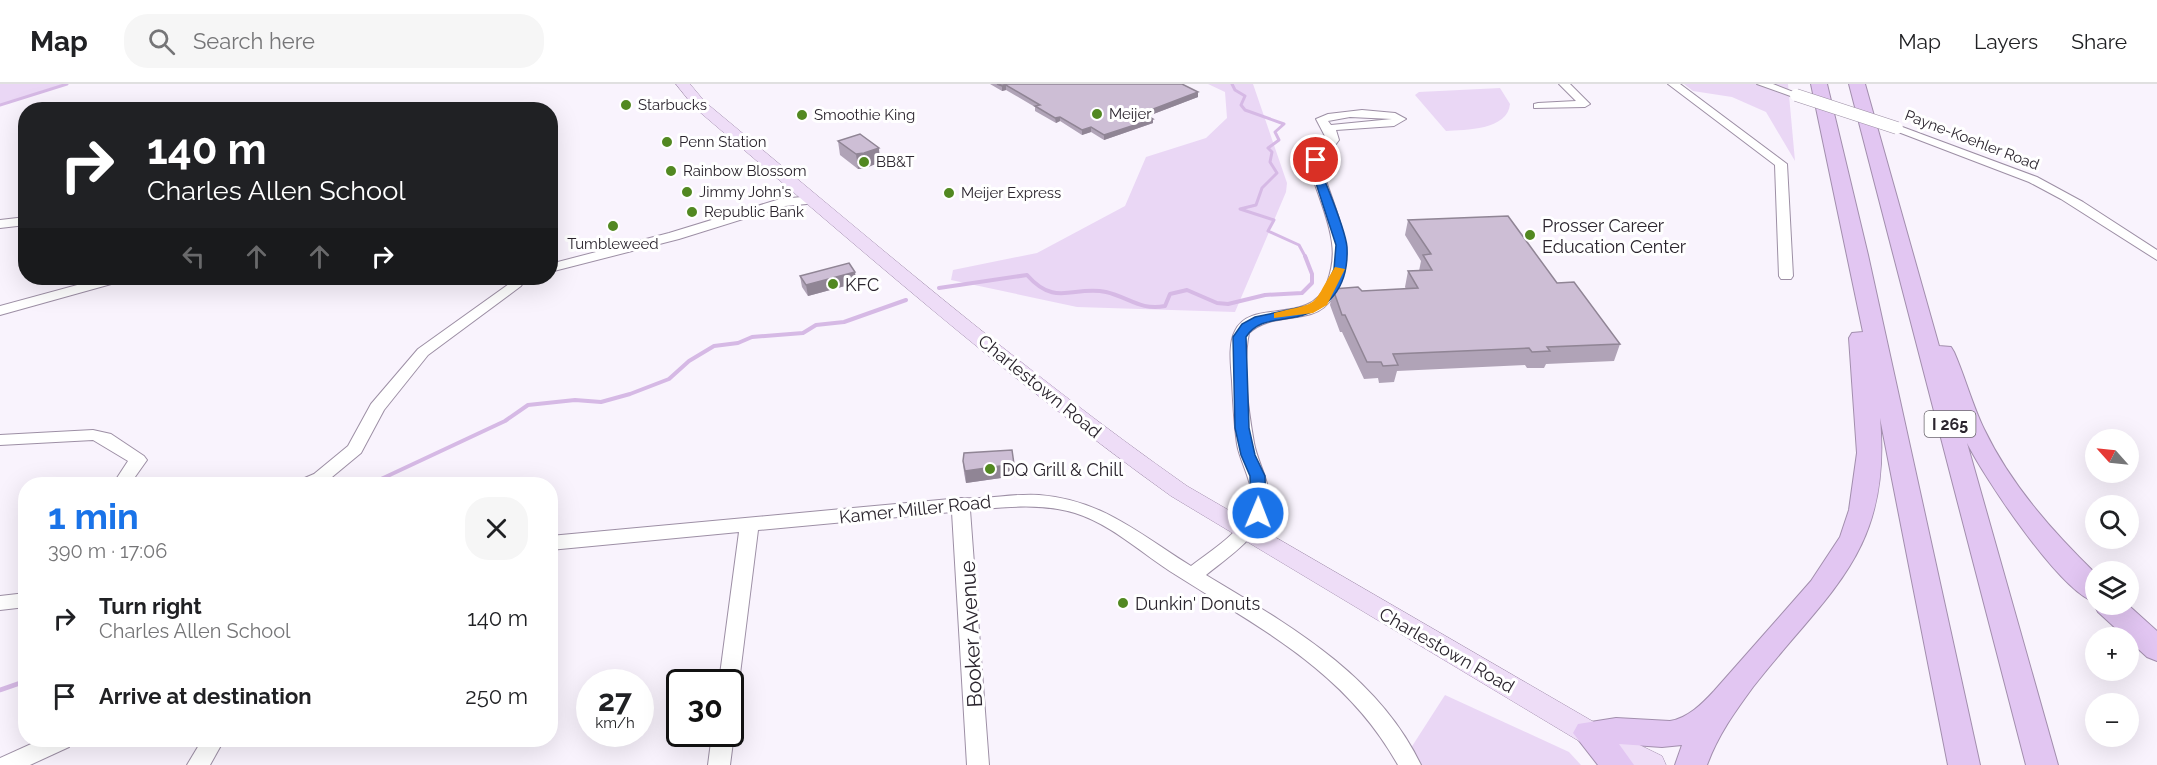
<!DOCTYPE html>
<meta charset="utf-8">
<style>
:root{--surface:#fff;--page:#f6f6f6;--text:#202124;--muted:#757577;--line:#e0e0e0;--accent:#1a73e8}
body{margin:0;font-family:Raleway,sans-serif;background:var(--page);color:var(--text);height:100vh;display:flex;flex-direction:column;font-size:22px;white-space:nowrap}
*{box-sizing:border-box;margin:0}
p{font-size:20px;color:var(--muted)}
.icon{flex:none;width:33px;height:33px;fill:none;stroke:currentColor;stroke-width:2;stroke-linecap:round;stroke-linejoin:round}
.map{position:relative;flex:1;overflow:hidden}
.sheet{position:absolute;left:18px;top:393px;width:540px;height:270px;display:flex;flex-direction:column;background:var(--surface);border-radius:24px;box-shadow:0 6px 24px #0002}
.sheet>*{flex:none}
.guide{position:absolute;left:18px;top:18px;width:540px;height:183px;border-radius:24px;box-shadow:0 6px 24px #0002;background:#202124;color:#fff;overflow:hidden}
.needle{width:39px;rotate:297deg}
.buttons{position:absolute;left:2085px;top:345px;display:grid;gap:12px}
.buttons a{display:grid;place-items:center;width:54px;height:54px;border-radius:50%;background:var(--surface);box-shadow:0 6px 24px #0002;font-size:30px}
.speed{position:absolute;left:576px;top:585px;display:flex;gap:12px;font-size:30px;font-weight:700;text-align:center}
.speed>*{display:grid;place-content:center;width:78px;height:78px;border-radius:50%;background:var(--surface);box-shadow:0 6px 24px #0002;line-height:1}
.speed small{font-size:15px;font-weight:400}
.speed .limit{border:3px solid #111;border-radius:9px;background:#fff;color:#111}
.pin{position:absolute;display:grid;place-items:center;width:51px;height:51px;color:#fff;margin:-26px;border:3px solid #fff;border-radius:50%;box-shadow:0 2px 6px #0007}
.me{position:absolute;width:66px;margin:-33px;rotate:1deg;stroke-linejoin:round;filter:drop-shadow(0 0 4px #0008)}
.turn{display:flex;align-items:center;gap:21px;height:126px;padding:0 30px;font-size:27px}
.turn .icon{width:78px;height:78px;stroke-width:2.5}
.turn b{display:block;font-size:42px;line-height:51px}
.lanes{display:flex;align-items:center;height:57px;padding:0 30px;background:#0003;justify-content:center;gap:30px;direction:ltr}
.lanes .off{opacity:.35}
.round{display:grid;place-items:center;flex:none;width:63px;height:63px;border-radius:24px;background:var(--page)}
.headline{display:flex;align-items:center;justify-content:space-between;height:102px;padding:0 30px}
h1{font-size:36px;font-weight:700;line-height:45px;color:var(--accent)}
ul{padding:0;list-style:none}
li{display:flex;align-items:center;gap:18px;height:78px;padding:0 30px}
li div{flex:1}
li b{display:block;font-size:22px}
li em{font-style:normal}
header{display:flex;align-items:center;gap:36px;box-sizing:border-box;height:84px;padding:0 30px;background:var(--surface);border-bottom:2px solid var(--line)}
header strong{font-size:28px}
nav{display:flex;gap:33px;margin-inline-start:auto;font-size:21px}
.search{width:420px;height:54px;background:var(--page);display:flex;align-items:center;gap:15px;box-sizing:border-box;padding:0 21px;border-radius:24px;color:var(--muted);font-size:22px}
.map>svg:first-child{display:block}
.green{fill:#ead7f5}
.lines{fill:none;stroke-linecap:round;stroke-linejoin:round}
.stream-far2{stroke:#d6b9e5;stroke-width:3}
.stream-far1{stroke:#d6b9e5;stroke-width:4}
.stream{stroke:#d6b9e5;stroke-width:4.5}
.minor-casing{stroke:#9d8fa5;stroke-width:2}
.major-casing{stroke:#a28ead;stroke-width:1}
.highway-casing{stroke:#a28ead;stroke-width:2}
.minor{fill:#fff;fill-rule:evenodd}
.major{fill:#eeddf7;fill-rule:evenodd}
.highway{fill:#e2c6f2;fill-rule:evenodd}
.minor-bridge-casing{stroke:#9d8fa5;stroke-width:13;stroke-linecap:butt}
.minor-bridge{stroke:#fff;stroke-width:12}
.wall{fill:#b0a3b7}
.shaded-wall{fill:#908595}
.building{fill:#cdbed5;stroke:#908595;stroke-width:1.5}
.route{fill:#1a73e8;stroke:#114b97;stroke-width:1.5}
.slow{fill:#f59e0b}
.poi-dot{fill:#528821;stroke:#fff;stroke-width:2}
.labels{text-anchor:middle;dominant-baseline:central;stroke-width:6;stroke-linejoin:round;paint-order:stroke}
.far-poi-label{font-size:15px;fill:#2b252e;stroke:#fff;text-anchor:start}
.far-street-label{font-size:15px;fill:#2b252e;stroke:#fff}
.shield{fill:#fff;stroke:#6b666d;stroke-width:1.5}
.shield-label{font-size:16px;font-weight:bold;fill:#2b252e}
.poi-label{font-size:18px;fill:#2b252e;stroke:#fff;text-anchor:start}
.street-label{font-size:18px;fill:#2b252e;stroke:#fff}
.near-street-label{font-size:21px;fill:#2b252e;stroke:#fff}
</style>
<header>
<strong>Map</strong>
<div class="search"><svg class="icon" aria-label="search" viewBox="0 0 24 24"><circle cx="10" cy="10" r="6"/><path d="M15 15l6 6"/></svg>Search here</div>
<nav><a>Map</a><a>Layers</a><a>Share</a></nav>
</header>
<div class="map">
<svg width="2157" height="681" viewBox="0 0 2157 681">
<rect width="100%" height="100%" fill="#f9f3fd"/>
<g class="green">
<path d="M0,0H63L0,21Z"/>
<path d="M1208,0H1253L1287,99L1286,108L1235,228L1077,223L951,196L953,186L1037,169L1125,122L1146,73L1206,54L1227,34L1225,8Z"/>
<path d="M1684,0H1788L1795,77L1766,28L1732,13L1693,7Z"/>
<path d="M1500,4L1510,20C1508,46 1465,46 1446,47L1415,11L1419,8Z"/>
<path d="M1445,611L1569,668L1581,681H1400Z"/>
</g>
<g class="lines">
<g class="stream-far2">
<path d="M1232,0L1235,6L1245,12L1241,21L1245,26L1284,40L1275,48L1279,56L1268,64L1272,68L1270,78L1277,89L1262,104L1256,121L1240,125L1274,136L1268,147L1299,161L1306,174"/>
<path d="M0,21L67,0"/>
</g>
<g class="stream-far1">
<path d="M939,204L1027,191C1056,224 1073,201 1106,208C1128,213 1141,227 1165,222L1170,210L1187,206L1217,219L1228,220L1265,211L1302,209L1312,199V190L1305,172"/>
<path d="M379,396L505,337L528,321L575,316L601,318L630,310L669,295L689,277L714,262L738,259L752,253L803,249L816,241L844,238L906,216"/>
</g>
<g class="stream">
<path d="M372,400L382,395"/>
<path d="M0,606L26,597"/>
</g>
<defs>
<g id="minor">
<path d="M1559,0H1570L1590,20L1585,23L1534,24V20L1538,19L1576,17Z"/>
<path d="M1668,0H1680L1787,80L1793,192L1791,195H1781L1779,192L1775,81Z"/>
<path d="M1757,0H1773L1801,11L1796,14Z"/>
<path d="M1362,26L1395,29L1406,35L1394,42L1336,46L1339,56L1321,80C1332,123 1361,167 1335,210C1329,220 1322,227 1311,230C1290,236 1266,233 1249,249C1242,283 1248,324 1254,359C1258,382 1276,405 1266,429C1255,456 1227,474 1206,491C1289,541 1377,590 1421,681H1398C1346,588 1263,546 1176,491C1142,470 1113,441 1075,429C1041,419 1005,423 970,426L989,681H967L952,428L758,446L739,598L736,604L730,606V598H719L739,448L550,466V452L961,414C987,416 1013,409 1039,411C1103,416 1139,450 1191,482C1209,468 1232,454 1246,434C1262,410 1241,384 1237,360C1234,339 1233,318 1232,297C1231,282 1228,260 1235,247C1251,213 1310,243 1327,199C1332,185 1334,173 1332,159C1329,132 1315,106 1309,80L1327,56L1316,35L1328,30ZM1350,33L1392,35L1331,41L1328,37Z"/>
<path d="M1897,41L2037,93L2083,118L2157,166V176L2061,115L2029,98L1893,46L1891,44Z"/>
<path d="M813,112L817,113V119L785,122L679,155L550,188V180L669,149L780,115Z"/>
<path d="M26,133V141L0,144V136Z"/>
<path d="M103,194H124L122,197L0,231V222Z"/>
<path d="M516,195L523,199L521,202L428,271L384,326L361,369L326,398L298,400L300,396L314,390L348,362L371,320L418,265Z"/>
<path d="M93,346L111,350L144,372L147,376L130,400H113L128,377L93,356L0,361V351Z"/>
<path d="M26,509V523L0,526V512Z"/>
<path d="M730,643L734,650L730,681H708L712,650H730Z"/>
<path d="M40,656H72L69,663L30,681H0V674Z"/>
<path d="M202,656H224L210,681H187Z"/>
</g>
<path id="major" d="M676,0H690L705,18C863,149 1019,284 1187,402L1599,641L1662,672L1666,681H1625L1579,657L1171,412C1005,293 851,157 695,24Z"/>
<g id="highway">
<path d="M1811,0H1827L1868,171L1980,681H1948L1880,334C1892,469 1827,508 1753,603C1734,629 1718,651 1707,681H1675L1682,661L1662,663L1619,660L1634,681H1598L1573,649L1578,640L1616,634L1670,637C1688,634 1702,620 1714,607L1811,497L1840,453L1849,426L1857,369L1849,254L1852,249L1863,248Z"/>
<path d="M1849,0H1865L1939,262L1951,263L1954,268C1965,293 1972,320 1984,345C2011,401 2052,447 2096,490V520H2127L2157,547V577L2147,573L2098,528L2094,520L2095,518C2060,508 1984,393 1967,359L2058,681H2026Z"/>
</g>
</defs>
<use href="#minor" class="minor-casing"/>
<use href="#major" class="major-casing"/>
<use href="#highway" class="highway-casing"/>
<use href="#minor" class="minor"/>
<use href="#major" class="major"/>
<use href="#highway" class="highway"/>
<defs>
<path id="minor-bridge" d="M1796,11L1897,44"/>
</defs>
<use href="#minor-bridge" class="minor-bridge-casing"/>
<use href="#minor-bridge" class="minor-bridge"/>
</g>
<g class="wall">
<path d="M990,0H1182L1198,13L1148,32L1153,35V39L1104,56L1091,48L1082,51L1060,37L1056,39L1035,27V23L1006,6L1002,7Z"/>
<path d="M838,57L880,78L866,84L858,85L840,71Z"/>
<path d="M1408,136L1557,199L1620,260L1614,277L1546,280L1544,284H1527L1525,281L1397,287L1394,298L1379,299L1378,294L1364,295L1342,248H1340L1330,221L1333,205L1362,207L1406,205L1405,203L1408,187H1419L1421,177L1405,151Z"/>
<path d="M855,188L856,199L808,212L802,203L800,192Z"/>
<path d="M963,377L1014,380L1015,392L966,399L964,389Z"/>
</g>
<g class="shaded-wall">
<path d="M1006,1V6L1002,7V2Z"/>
<path d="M1198,8V13L1143,34V29Z"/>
<path d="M1060,33V37L1056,39L1055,34Z"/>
<path d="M1153,35V39L1104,56V51Z"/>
<path d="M1091,43V48L1082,51V46Z"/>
<path d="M879,64L880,78L866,84L858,85L856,70Z"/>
<path d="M855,188L856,199L808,212L806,201Z"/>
<path d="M1014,380L1015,392L966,399L965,387Z"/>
</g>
<g class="building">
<path d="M997,0H1182L1198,8L1143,29L1153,35L1104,51L1091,43L1082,46L1060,33L1055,34L1035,22L1040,21L1006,1L1002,2Z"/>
<path d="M860,50L879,64L864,69L856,70L838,57Z"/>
<path d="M1508,132L1557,199L1574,198L1620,260L1547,263L1550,267L1532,268L1529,264L1393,270L1398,281L1383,282L1381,278H1367L1345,231H1342L1333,205L1358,203L1362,207L1418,204L1408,187L1432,186L1423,171L1431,170L1408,136Z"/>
<path d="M849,179L855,188L806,201L800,192Z"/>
<path d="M1012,366L1014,380L965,387L963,377L964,369Z"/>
</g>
<path class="route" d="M1312,74L1321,76L1320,84C1327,104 1345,143 1347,163C1349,203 1329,228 1290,234C1273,237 1256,237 1246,253L1249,344L1255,371L1265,392L1266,429L1258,434L1251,429L1250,392L1241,371L1235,344L1233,253L1242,240L1255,233L1312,221L1322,211L1328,199L1334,185L1336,161L1311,84Z"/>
<path class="slow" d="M1335,183L1345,185L1327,221L1313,229L1274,234V229C1324,217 1309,225 1335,183Z"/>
<g class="poi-dot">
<circle cx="626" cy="21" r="6"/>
<circle cx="1097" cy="30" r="6"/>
<circle cx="802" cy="31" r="6"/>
<circle cx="667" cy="58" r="6"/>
<circle cx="864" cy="78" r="6"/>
<circle cx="671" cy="87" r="6"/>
<circle cx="687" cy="108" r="6"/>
<circle cx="949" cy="109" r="6"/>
<circle cx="692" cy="128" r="6"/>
<circle cx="613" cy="142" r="6"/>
<circle cx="1530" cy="151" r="6"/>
<circle cx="833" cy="200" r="6"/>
<circle cx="990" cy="385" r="6"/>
<circle cx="1123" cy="519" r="6"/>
</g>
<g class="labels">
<g class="far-poi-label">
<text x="638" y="21">Starbucks</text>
<text x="1109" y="30">Meijer</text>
<text x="814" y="31">Smoothie King</text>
<text x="679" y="58">Penn Station</text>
<text x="876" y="78">BB&amp;T</text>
<text x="683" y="87">Rainbow Blossom</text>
<text x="699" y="108">Jimmy John's</text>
<text x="961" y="109">Meijer Express</text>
<text x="704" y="128">Republic Bank</text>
<text x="613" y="160" text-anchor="middle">Tumbleweed</text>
</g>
<g class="far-street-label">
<text transform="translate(1972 56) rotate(21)">Payne-Koehler Road</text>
</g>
<rect class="shield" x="1924.5" y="327" width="51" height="26" rx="4.5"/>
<g class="shield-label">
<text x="1950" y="340">I 265</text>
</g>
<g class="poi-label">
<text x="1542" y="141">Prosser Career<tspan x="1542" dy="21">Education Center</tspan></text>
<text x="845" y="200">KFC</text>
<text x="1002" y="385">DQ Grill &amp; Chill</text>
<text x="1135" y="519">Dunkin' Donuts</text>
</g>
<g class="street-label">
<text transform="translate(1040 302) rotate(39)">Charlestown Road</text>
<text transform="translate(915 425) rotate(-6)">Kamer Miller Road</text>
<text transform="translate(1447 566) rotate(30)">Charlestown Road</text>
</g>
<g class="near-street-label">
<text transform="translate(971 550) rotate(-93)">Booker Avenue</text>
</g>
</g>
</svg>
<div class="buttons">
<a><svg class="needle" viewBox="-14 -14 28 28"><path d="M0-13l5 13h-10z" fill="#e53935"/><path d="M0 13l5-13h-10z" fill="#757577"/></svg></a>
<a><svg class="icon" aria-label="search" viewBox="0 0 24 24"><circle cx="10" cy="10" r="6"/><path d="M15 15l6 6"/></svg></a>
<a><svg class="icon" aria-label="layers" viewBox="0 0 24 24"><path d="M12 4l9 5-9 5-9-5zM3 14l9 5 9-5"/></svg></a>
<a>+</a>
<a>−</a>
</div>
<div class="speed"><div>27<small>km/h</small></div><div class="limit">30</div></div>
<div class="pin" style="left:1316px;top:76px;background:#d93025"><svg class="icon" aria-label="arrive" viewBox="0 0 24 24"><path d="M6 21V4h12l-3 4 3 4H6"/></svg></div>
<svg class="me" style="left:1258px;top:429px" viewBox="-20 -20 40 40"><circle r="17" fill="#1a73e8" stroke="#fff" stroke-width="3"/><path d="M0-11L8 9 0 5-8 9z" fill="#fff"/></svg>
<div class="guide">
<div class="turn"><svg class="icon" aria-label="right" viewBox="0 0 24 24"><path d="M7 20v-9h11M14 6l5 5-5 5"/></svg><div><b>140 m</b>Charles Allen School</div></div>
<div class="lanes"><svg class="icon off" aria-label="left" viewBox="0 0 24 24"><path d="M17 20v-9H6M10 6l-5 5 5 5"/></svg><svg class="icon off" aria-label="ahead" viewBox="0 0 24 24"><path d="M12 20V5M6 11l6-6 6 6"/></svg><svg class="icon off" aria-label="ahead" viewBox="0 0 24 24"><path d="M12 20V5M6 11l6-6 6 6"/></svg><svg class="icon" aria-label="right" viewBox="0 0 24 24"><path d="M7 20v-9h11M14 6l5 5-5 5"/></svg></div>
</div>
<section class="sheet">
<div class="headline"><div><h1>1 min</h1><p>390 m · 17:06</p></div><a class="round"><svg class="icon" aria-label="close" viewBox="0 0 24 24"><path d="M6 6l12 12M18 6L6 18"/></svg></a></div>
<ul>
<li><svg class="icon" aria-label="right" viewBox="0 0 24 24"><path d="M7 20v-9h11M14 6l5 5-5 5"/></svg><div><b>Turn right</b><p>Charles Allen School</p></div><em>140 m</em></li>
<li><svg class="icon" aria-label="arrive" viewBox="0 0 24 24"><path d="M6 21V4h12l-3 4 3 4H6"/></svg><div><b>Arrive at destination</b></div><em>250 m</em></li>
</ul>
</section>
</div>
